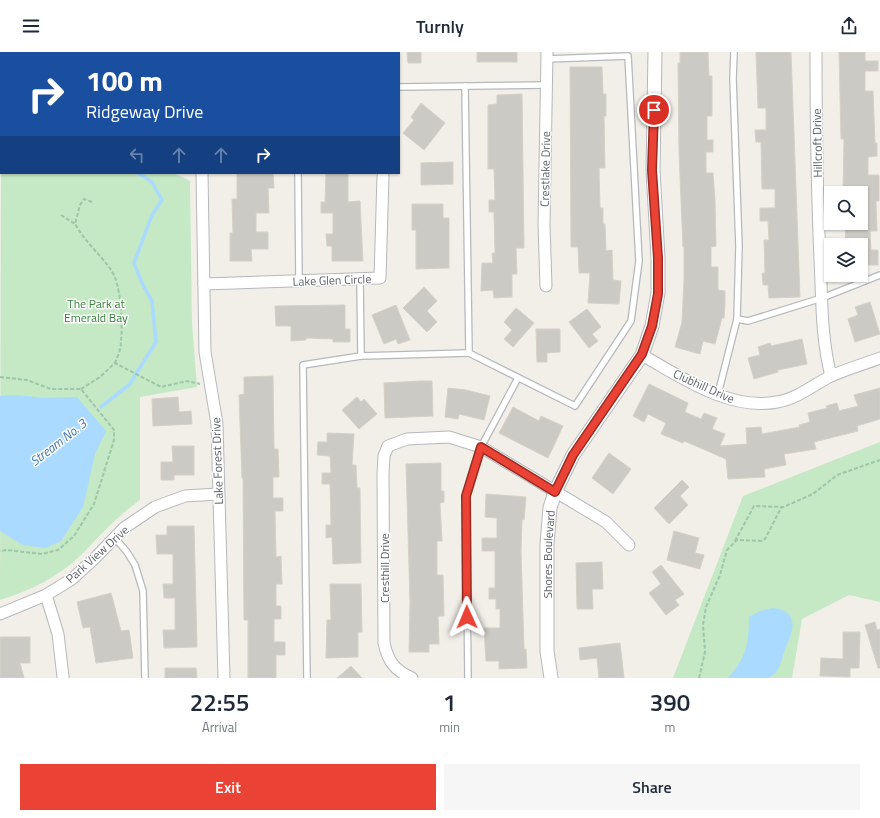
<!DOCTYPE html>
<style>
:root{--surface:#fff;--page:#f6f6f7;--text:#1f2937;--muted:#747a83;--accent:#ea4335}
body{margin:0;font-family:"Titillium Web",sans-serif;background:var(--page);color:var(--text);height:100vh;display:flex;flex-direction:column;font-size:15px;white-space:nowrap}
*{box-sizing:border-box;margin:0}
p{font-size:13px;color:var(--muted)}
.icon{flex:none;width:22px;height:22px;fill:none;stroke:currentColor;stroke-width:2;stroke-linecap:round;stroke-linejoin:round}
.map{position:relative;height:626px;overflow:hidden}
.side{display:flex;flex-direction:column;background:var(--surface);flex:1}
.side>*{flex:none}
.hud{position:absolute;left:0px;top:0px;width:400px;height:122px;box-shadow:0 1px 3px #0004;background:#1a4fa0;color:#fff;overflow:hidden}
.fabs{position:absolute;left:824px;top:134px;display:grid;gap:8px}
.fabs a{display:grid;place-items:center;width:44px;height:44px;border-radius:0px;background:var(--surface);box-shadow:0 1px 3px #0004;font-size:20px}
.pin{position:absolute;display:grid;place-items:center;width:34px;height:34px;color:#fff;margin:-17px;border:2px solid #fff;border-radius:50%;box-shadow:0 1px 4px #0007}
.me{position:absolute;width:44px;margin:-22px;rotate:359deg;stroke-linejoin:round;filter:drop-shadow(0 0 3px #0008)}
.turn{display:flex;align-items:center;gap:14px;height:84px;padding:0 20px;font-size:18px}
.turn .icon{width:52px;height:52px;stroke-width:2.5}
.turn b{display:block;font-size:28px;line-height:34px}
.lanes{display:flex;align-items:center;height:38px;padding:0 20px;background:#0003;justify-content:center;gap:20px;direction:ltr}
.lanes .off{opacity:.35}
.eta{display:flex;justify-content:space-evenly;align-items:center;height:68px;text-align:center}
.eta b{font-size:24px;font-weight:600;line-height:28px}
.primary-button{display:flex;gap:8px;margin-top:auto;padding:8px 20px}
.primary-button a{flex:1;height:46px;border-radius:0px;background:var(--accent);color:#fff;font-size:16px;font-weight:600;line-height:46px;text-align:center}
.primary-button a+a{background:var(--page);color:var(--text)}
header{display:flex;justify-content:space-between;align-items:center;height:52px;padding:0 20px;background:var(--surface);font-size:18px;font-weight:600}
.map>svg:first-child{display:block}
.green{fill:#c5e8c5}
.water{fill:#aadaff}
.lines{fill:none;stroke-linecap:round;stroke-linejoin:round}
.stream{stroke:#aadaff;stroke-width:3.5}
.building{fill:#cccac5;stroke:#d6d1c6}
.service-casing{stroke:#b5b8bc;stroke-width:8}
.minor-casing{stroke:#b5b8bc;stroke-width:13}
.tertiary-casing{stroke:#b5b8bc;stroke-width:15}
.path{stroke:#9cc7a9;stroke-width:2;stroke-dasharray:4 2;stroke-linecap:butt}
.service{stroke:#fff;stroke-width:5.5}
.minor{stroke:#fff;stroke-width:11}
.tertiary{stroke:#fff;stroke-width:13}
.route-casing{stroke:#982c22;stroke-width:10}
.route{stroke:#ea4335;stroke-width:7}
.labels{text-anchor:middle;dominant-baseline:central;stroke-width:3;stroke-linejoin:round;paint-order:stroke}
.street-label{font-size:12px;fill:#5f6368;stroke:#fff}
.park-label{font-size:12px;fill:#348238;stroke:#fff}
.water-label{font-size:13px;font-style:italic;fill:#4174aa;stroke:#fff}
</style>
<header><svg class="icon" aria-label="menu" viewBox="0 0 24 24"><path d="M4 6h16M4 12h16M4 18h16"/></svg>Turnly<svg class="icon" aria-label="share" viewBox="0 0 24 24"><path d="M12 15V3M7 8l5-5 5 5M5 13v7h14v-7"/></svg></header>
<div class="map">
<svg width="880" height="626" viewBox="0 0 880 626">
<rect width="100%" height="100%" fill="#f1efe8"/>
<g class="green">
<path d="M1,97V121H174L190,129L192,271L197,335L140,345V448C117,464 101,483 82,502C60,524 30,539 0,548Z"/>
<path d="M880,390V550L849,543L802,567L792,626H673L743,444Z"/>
</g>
<g class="water">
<path d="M15,343L45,346L77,345L106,379L95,402L83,455L61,489L45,496L23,493L0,479V344Z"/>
<path d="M773,556C799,559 794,577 786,595C782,605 780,622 768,626C762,626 736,626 728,626C746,606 749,592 749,565L760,559Z"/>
</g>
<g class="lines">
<g class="stream">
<path d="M110,1L113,0"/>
<path d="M101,355L129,333L156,290L152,249L142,231L134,211L152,163L162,148L152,130L138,121"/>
</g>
</g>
<g class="building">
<path d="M407,0H421V11H408Z"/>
<rect x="477" y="0" width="40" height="10"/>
<path d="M680,0H708L709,24H712V64H707V88H713V100H706V121H713L715,148L716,194L711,195V215H718V238L725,239V252L724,266H722L715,292L703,289L700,302L675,295L682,270L684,228V195H683L679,101L678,11H680Z"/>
<path d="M756,0H791L800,245L769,246L768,233H763L762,221H765L764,188H769L768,169H760V156H775V137H762L761,90H756L755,78H766V56H758Z"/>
<path d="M839,0H865V9H878V19H865V39H873L875,91H877V104L868,105V123H879V149H876L877,179H870L871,198H878V213H861V193H846L845,171H861V141H843L844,87H841Z"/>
<path d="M570,15H602L603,42H606V64H604L605,116H599L600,156H603V172H605L606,199L612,198L613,228L621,229L619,252L588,251L590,221H579L578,195H571Z"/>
<path d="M522,42L524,196H516L517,222H512V245L494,246L493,238L481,239L482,211H493L492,201H495L494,160H489V148H495L494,117H488V53L497,52V43Z"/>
<path d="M421,51L445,71L424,98L403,81L414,68L411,65Z"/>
<path d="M453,110V132L421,133V111Z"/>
<path d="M237,121H273L274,136H268L269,161H256V180H268V197H251L252,209H230V181H233L232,147H237Z"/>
<path d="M326,121H348V150L360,149L363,209H332V194H327L326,182H333V161H321V150H325Z"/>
<path d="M412,152H443V166H449V216L416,217V178H412Z"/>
<path d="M424,235L437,249L427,259L437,270L427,280L403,256Z"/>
<path d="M870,250L880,282L855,290L848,267L858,263L855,255Z"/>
<path d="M345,253V277H350V290H333V287L306,286V288L291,289V274H276L275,254Z"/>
<path d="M396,253L410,288L398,292L396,287L384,292L372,263Z"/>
<path d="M516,256L534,271L513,295L504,287L512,278L504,270Z"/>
<path d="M587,257L601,275L592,282L598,289L589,296L569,270Z"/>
<path d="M536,277H560V300L547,301V310H537Z"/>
<path d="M802,287L807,312L778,318V320L754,327L748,306L760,303L758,295L770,291L771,294Z"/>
<path d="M273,324L274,397H278L279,425H273V446H283V459H275L276,505L281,504L282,532H276V554H281V567H274V590H285V603H276V626H248V568H244L243,426H242L239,343L244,342V325Z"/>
<path d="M420,329H432L433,364L385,366L384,331Z"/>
<path d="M649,332L688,351L685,360L701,367L704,361L717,366L712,377L725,382L720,394L747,392L746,376L761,375L762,382L800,375L799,373L810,370L808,361L827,356L826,354L837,351L839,359L858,354L854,343L880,336V367L857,374L858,379L814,390L816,397L784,402L786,413L764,417L765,425L728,427L726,407L684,389L683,391L661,382L666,371L648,362L644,370L633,364Z"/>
<path d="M448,336L466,338L490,344L484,368L459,362L458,367L445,365Z"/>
<path d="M178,345L179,360L191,359L192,372L153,374L152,347Z"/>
<path d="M357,345L361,350L364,347L377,362L359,377L342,358Z"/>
<path d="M513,355L539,369L541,364L563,374L548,406L499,381Z"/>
<path d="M327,381L354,382L352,413H356L357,436H360L361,511L333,512L332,485L326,486V473H331L330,432H322V421H331L330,404L317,403L318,390H327Z"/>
<path d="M172,394H194V423H174V428H161V410H173Z"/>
<path d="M609,401L631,417L613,442L592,426Z"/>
<path d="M441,411V439H444V450L440,451L442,489H437V523H443L444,564H438L439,592H429V600H409L410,550L406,412Z"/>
<path d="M682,428L689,435L680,444L688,453L669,472L654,456Z"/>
<path d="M486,442L526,445L524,468L522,467L521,499L524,597H526L527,616L499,617V609H486L484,576H500V557H496V547H489V536H495V499H482V486H497V466L485,465Z"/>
<path d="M167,474H194L197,595L164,596L163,578H175V546H164L163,532H173V502H157L156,483H167Z"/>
<path d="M674,479L699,486L695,501L704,503L700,517L667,508Z"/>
<path d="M602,510L603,537H592L593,557H577L576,511Z"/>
<path d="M661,513L684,542L675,548L679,553L666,563L649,541L661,532L652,520Z"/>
<path d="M330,532H361L362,580H358V605L326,606L327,568H331Z"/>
<path d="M111,541L121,579L129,578L133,606L96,611L90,575L83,576L77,550Z"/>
<path d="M875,570L877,578L880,577V616H878L865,573Z"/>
<path d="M843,580H860L859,616H850V625L820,624L821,606L843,607Z"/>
<path d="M0,585H30V611H20L24,626H0Z"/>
<path d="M620,591L624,626H599L597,606L580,608L579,596Z"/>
<path d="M351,614L362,626H337Z"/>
<path d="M165,616H196L197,626H165Z"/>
</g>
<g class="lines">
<defs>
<g id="service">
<path d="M297,0V1"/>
<path d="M734,0L733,27L739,194L737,267"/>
<path d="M465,34L469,301L575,354L631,269L639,209L628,4L547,7"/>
<path d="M399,35L546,33"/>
<path d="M298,121L299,229"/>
<path d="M360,227L361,304L469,301"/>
<path d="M718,342L737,267L748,269L822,246L880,223"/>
<path d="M115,486L127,500L135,513L143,539L145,626"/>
<path d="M307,626L303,313L361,304"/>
<path d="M468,626L466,444L481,395L518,326"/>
</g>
<g id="minor">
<path d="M200,0V1"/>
<path d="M816,0C816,69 817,138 820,207C822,246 821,286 831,324"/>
<path d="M202,121L205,300L217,372L224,626"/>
<path d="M204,232L380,226L383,124"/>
<path d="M546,234L544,173L547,0"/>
<path d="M642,303C681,325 729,359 777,350C797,347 813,333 831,324C847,317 864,312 880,306"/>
<path d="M46,543L58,582L63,625"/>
<path d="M0,562L46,543L72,527L95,506L124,476L155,455L185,444L218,442"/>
<path d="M412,626C394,618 388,609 384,591L383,423L384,404L388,394L407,387L449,385L481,395L606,470L629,493"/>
</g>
<g id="tertiary">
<path id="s1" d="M551,626L547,599V492L550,456L555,440L573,403L642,303L652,274L658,241V206L653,118L655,0"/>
</g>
</defs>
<use href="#service" class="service-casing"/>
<use href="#minor" class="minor-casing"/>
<use href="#tertiary" class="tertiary-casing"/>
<g class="path">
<path d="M92,150L84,147L80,153L75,172C86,191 100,202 111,218C121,231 123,272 121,288C121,297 118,304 115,311"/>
<path d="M61,163L75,172"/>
<path d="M0,325L27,328L51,337H81L114,378V388L94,452L74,484L58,498L42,502L7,498L0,499"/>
<path d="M81,337L100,325L115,311L161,335L187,329L200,332"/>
<path d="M735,489L754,454L782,455"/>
<path d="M699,626L705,600L703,573L706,555L720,523L727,498L737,488L761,489L765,487L781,456L813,442L837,423L880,408"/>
</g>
<use href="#service" class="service"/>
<use href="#minor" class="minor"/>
<use href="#tertiary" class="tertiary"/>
</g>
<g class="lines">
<defs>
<path id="route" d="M467,565L466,444L481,395L555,440L573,403L642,302L652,274L658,242V206L652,118L654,58"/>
</defs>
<use href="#route" class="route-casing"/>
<use href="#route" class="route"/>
</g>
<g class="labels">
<g class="street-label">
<text transform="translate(817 91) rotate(-91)">Hillcroft Drive</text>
<text transform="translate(545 117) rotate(-89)">Crestlake Drive</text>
<text transform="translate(332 228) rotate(-2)">Lake Glen Circle</text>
<text transform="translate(704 334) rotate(24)">Clubhill Drive</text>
<text transform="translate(217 409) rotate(-92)">Lake Forest Drive</text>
<text transform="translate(97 502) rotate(-42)">Park View Drive</text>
<text stroke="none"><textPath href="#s1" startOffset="124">Shores Boulevard</textPath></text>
<text transform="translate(384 516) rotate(-90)">Cresthill Drive</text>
</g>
<g class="park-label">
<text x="96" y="251">The Park at<tspan x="96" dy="14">Emerald Bay</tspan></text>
</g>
<g class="water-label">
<text transform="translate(58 390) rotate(-38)">Stream No. 3</text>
</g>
</g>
</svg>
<div class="fabs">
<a><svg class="icon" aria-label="search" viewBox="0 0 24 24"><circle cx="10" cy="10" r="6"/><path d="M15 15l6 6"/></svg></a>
<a><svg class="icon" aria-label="layers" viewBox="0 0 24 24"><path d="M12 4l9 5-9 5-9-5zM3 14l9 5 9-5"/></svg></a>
</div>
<div class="pin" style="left:654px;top:58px;background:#d93025"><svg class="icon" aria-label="arrive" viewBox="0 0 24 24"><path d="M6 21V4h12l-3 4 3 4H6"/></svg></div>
<svg class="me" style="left:467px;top:565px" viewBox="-20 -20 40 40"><path d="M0-17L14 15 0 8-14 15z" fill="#ea4335" stroke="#fff" stroke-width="4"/></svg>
<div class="hud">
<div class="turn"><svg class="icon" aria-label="right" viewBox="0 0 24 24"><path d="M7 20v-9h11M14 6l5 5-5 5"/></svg><div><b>100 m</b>Ridgeway Drive</div></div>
<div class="lanes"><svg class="icon off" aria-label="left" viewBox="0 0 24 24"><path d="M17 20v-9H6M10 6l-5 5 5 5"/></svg><svg class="icon off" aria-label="ahead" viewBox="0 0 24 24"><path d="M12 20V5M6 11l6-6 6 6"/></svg><svg class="icon off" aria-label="ahead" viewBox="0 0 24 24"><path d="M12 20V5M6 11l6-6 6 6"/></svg><svg class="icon" aria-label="right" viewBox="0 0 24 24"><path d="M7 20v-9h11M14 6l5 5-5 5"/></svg></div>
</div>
</div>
<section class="side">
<div class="eta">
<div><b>22:55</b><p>Arrival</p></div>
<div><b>1</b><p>min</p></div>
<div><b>390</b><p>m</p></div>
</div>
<div class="primary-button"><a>Exit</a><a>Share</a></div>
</section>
